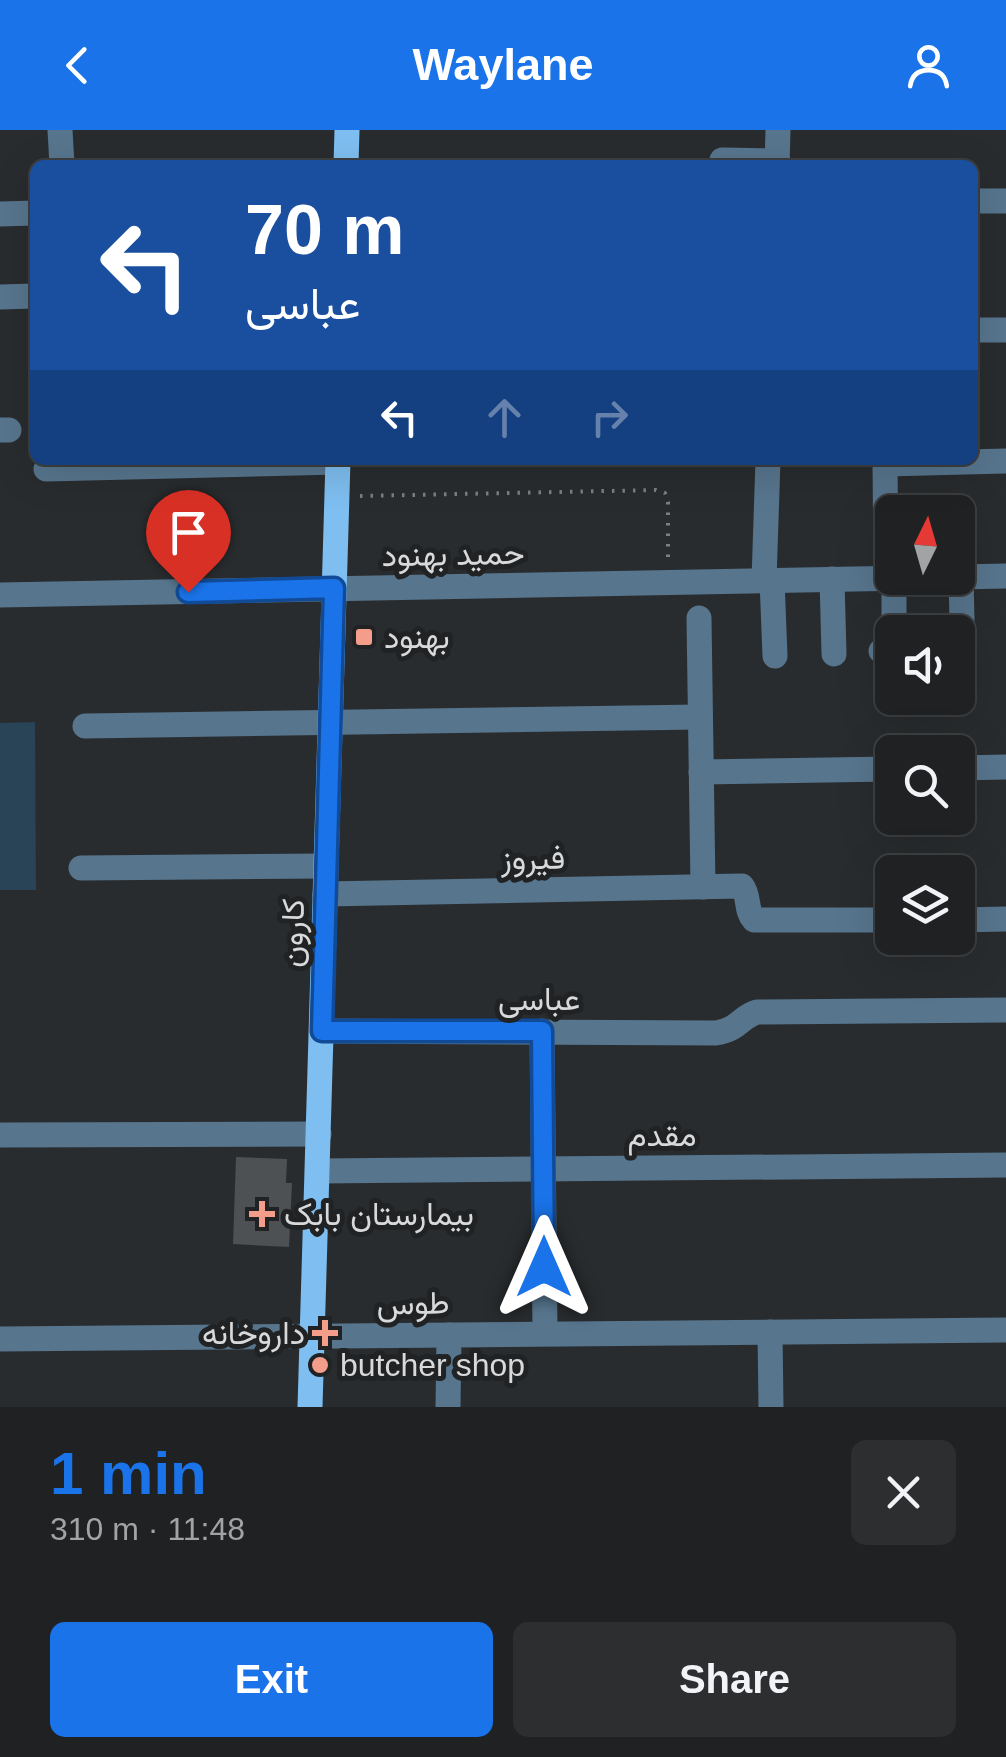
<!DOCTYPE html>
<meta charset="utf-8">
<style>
:root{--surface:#1f2122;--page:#2c2e2f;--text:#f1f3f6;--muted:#a1a3a5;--line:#3c3e40;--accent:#1a73e8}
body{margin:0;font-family:Arial,Vazirmatn,sans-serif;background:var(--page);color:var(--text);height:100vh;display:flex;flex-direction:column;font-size:38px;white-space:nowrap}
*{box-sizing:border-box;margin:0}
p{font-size:32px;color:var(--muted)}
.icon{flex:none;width:55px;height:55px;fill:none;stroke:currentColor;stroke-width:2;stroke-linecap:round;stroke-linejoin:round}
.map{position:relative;height:1277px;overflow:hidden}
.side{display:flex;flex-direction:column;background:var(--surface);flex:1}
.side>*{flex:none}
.guide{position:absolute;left:30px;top:30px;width:948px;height:305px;border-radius:15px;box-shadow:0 10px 40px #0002,0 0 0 2px var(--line);background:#1a4fa0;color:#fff;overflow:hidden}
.needle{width:65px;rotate:5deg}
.buttons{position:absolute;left:875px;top:365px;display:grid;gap:20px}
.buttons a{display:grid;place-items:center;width:100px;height:100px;border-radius:15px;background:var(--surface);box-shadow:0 10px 40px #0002,0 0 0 2px var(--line);font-size:50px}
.pin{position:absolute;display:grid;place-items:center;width:85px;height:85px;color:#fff;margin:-102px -42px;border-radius:50% 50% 50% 0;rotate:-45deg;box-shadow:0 0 10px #0007}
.pin .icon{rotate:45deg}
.me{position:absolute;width:110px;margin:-55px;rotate:0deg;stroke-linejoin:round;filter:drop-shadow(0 0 8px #0008)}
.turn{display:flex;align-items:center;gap:35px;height:210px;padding:0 50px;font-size:45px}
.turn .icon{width:130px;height:130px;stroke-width:2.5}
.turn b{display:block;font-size:70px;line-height:85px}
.lanes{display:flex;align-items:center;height:95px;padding:0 50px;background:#0003;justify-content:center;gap:50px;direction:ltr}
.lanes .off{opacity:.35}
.round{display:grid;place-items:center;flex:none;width:105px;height:105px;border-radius:15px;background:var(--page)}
.overview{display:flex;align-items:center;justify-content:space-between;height:170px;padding:0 50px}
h1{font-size:60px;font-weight:600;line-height:75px;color:var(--accent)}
.primary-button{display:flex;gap:20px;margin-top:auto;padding:20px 50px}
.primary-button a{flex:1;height:115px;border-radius:15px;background:var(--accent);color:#fff;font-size:40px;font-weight:600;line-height:115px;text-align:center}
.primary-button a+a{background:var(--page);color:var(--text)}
header{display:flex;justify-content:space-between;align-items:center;height:130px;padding:0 50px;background:var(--accent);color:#fff;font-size:45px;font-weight:600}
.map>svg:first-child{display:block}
.green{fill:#294357}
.building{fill:#4e5153}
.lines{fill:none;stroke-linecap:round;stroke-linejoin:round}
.path{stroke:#7c7e80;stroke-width:4;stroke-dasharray:2.5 8;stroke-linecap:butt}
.minor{stroke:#57758d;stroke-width:25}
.major{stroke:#7ebef0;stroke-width:25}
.route-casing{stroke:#114b97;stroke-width:25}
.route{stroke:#1a73e8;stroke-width:18}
.poi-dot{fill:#f49d8b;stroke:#202224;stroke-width:4}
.labels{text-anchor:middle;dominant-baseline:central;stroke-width:10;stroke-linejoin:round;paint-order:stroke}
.street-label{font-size:32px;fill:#d7d9da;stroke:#202224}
.poi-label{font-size:32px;fill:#d7d9da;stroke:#202224;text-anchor:start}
</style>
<header><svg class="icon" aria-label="back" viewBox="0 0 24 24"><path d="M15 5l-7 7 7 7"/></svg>Waylane<svg class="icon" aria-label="person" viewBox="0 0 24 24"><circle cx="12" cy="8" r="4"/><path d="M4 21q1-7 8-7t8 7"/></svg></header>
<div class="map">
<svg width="1006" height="1277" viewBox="0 0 1006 1277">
<rect width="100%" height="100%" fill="#292c2e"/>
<path class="green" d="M35,592L36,760H0V593Z"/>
<path class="building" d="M236,1027L287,1029L286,1053H292L289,1117L233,1114Z"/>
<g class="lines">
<path class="path" d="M360,366L656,360L665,363L668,372V427"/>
<g class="minor">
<path d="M60,0L62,35"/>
<path d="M722,30L778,31"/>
<path d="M777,35L778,0"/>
<path d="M972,71H1006"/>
<path d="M0,84L35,83"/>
<path d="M0,167L35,166"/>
<path d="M972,200H1006"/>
<path d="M0,300H9"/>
<path d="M885,330L886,448"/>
<path d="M885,334L1006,331"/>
<path d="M46,339L338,332"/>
<path d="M958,447L1006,446"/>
<path d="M961,447L963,535"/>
<path d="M894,448V502"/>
<path d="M832,449L834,524"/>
<path d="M764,450L768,330"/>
<path d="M772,450L775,526"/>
<path d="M0,465L908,448"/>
<path d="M699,488L703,757"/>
<path d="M881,521H892"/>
<path d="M85,596L700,587"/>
<path d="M958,638L1006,637"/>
<path d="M701,642L892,639"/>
<path d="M81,738L326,736"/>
<path d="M325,764L742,756C750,766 745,780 754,790H892"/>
<path d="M958,790L1006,789"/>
<path d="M322,901L716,903C740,899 740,887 757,882L1006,880"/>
<path d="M542,901L545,1203"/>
<path d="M0,1005L319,1004"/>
<path d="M318,1041L1006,1035"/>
<path d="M770,1202L771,1277"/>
<path d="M0,1209L1006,1200"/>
<path d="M448,1277L449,1205"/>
</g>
<g class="major">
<path d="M346,35L347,0"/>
<path d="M310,1277L338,330"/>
</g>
</g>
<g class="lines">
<defs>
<path id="route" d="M188,462L334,458L322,901H542L544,1137"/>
</defs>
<use href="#route" class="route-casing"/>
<use href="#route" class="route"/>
</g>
<g class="poi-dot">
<rect x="354" y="497" width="20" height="20" rx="5"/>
<path d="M257 1069h10v10h10v10h-10v10h-10v-10h-10v-10h10z"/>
<path d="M320 1188h10v10h10v10h-10v10h-10v-10h-10v-10h10z"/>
<circle cx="320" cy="1235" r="10"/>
</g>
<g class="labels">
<g class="street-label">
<text transform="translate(453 424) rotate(-1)">حمید بهنود</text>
<text transform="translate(533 728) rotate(-1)">فیروز</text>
<text transform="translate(292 803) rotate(-88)">کارون</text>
<text x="539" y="869">عباسی</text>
<text x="662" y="1005">مقدم</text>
<text transform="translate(413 1173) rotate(-1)">طوس</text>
</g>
<g class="poi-label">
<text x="384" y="507">بهنود</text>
<text x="284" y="1084">بیمارستان بابک</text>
<text x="305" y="1203" text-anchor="end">داروخانه</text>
<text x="340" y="1235">butcher shop</text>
</g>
</g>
</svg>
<div class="buttons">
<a><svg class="needle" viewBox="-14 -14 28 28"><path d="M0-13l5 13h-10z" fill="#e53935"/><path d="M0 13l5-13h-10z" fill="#a1a3a5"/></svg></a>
<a><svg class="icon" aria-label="sound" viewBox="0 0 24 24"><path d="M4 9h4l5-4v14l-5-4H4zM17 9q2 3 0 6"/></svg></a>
<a><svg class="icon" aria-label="search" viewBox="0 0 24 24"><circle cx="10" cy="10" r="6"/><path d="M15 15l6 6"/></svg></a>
<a><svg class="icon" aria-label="layers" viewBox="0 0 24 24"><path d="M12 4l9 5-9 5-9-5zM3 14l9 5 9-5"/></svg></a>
</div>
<div class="pin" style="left:188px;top:462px;background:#d93025"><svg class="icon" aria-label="arrive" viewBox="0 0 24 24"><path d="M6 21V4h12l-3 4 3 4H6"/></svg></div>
<svg class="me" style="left:544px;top:1137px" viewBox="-20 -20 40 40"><path d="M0-17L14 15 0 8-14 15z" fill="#1a73e8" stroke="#fff" stroke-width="4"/></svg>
<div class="guide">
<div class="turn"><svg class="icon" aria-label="left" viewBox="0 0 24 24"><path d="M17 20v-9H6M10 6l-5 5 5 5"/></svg><div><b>70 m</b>عباسی</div></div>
<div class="lanes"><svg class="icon" aria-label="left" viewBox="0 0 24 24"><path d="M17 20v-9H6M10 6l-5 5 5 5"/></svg><svg class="icon off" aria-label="ahead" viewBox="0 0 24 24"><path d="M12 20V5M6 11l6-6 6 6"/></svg><svg class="icon off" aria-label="right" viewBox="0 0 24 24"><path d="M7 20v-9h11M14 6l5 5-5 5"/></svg></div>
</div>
</div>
<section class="side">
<div class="overview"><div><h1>1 min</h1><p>310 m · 11:48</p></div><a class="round"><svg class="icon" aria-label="close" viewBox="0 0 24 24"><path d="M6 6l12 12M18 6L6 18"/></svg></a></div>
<div class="primary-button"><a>Exit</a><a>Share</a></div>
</section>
